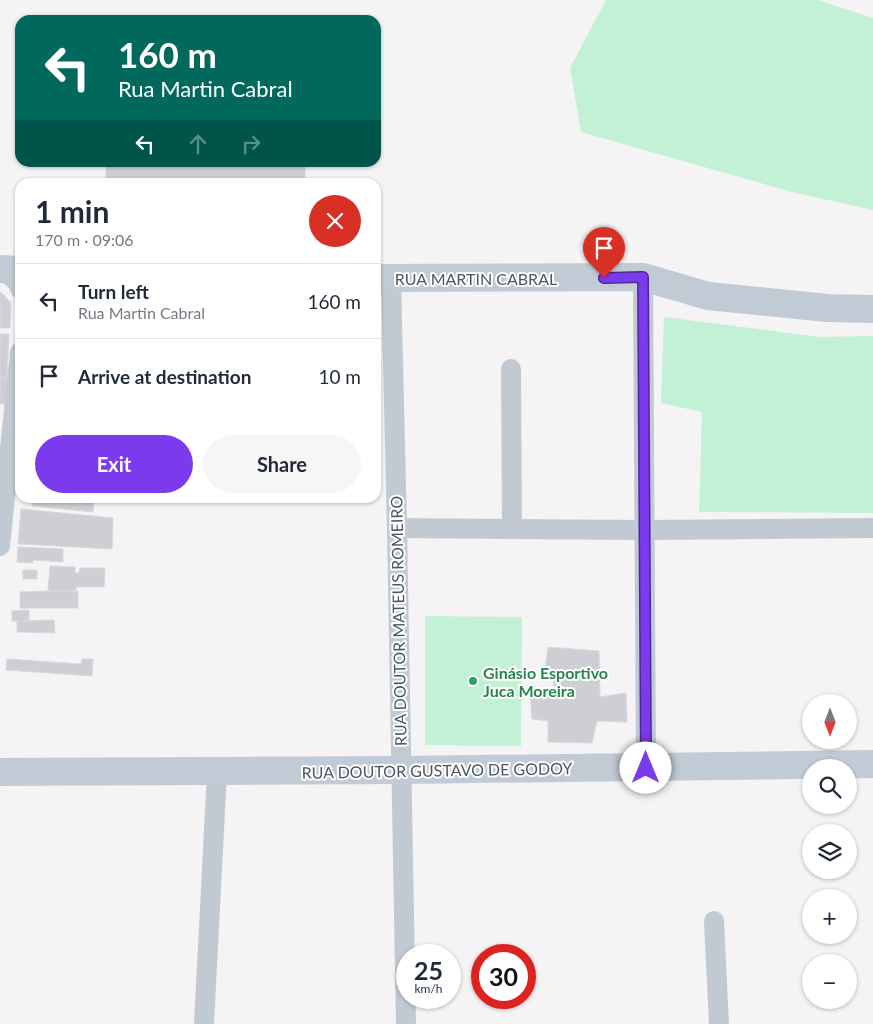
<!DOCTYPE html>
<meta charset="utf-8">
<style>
:root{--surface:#fff;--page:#f6f6f7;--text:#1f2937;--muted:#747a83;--line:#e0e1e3;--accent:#7c3aed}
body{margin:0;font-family:Lato,sans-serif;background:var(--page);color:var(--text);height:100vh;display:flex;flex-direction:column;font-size:19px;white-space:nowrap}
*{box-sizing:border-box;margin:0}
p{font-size:16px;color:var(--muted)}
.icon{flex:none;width:28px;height:28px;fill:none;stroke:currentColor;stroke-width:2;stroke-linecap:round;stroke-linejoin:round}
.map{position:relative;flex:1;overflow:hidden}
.drawer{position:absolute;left:15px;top:178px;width:366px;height:325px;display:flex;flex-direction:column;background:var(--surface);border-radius:15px;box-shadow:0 1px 4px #0004}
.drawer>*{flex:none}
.top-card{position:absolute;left:15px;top:15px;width:366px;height:152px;border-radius:15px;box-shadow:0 1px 4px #0004;background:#00695c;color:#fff;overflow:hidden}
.needle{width:32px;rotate:180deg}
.fabs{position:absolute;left:802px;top:694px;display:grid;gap:10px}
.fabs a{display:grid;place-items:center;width:55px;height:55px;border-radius:50%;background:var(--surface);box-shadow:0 1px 4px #0004;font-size:25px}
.speed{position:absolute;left:396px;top:944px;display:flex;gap:10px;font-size:25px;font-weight:700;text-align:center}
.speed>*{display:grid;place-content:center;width:65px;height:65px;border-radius:50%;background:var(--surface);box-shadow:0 1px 4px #0004;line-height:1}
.speed small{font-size:12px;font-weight:400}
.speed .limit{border:8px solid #d22;background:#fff;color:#111}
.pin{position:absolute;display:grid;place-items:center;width:42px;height:42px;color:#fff;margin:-51px -21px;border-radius:50% 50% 50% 0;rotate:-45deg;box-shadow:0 0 5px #0007}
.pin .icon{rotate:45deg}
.me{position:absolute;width:55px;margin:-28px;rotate:0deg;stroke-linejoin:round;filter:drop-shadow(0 0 4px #0008)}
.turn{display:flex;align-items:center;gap:18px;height:105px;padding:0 20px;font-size:22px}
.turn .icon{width:65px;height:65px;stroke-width:2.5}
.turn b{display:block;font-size:35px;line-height:42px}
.lanes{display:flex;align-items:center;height:48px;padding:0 20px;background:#0003;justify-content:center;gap:25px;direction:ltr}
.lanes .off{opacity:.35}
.round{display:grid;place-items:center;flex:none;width:52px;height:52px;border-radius:26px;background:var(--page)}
.head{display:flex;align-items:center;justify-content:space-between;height:85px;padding:0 20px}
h1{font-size:30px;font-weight:700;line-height:38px}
.action{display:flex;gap:10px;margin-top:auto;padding:10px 20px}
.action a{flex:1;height:58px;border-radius:30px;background:var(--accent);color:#fff;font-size:20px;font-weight:700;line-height:58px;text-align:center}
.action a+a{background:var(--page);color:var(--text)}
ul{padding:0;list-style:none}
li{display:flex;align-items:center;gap:15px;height:75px;padding:0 20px;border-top:1px solid var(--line)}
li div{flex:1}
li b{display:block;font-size:19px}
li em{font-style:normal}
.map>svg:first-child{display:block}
.green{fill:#c3f1d5}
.building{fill:#cdcfd5;stroke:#d7d9de}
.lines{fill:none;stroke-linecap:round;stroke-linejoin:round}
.minor{stroke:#c1cad2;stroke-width:20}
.secondary{stroke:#c1cbd6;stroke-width:28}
.route-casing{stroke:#51269a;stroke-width:12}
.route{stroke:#7c3aed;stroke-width:9}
.leisure-dot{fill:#2e9e5b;stroke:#fff;stroke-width:2}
.labels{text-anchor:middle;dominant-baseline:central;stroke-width:4;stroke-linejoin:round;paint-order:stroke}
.street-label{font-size:16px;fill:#4a5661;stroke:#fff}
.leisure-label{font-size:16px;font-weight:bold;fill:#27864d;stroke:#fff;text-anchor:start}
</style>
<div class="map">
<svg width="873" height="1024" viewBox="0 0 873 1024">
<rect width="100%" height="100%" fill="#f5f3f3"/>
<g class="green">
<path d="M606,0H818L873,18V210L792,192L581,132L570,68Z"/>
<path d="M664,317L820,337L873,336V513L699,512L702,412L661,403Z"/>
<path d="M425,616L522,617L521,746L425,745Z"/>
</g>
<g class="building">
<path d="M106,162H314V166H305V182H315H106Z"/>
<path d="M0,292L6,297L11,304L10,328H0Z"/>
<path d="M0,334H9L7,378H0Z"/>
<rect x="0" y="378" width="7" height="26"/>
<path d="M33,498H94L93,512L32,506Z"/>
<path d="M21,509L113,518L112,549L18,544Z"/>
<path d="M18,547L63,549V562L33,560V563L17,562Z"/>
<path d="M50,566L75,567V573H79L80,568H105L104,587H76V590L48,591Z"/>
<rect x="23" y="570" width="14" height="9"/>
<path d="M48,591H78V608H20V592Z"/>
<path d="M29,610V621H12V611Z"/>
<path d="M54,620L55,633L17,632V621Z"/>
<path d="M548,647L599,651L600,697L626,693L627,722L597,721L592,743L548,742V721L532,719L530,692L555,697L553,678L545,670Z"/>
<path d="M7,659L81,664L82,659H93L92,676L6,670Z"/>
</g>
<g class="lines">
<g class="minor">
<path d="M3,269L18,283L20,289"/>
<path d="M643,277L646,767"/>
<path d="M391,278L397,528L406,1024"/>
<path d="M511,369L512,529"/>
<path d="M397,528L645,530L873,528"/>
<path d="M0,546L20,352"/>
<path d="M714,921L719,1024"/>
<path d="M204,1024L217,772"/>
</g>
<g class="secondary">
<path d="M0,269L20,270"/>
<path d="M376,278L643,277L708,296L827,308L873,309"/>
<path d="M0,772L401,770L873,764"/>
</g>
</g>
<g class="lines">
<defs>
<path id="route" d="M604,278L643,277L646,768"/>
</defs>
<use href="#route" class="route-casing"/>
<use href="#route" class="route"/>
</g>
<circle class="leisure-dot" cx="473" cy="681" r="5"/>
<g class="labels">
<g class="street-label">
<text x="476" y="278">RUA MARTIN CABRAL</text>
<text transform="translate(398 621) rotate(-91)">RUA DOUTOR MATEUS ROMEIRO</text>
<text transform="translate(437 770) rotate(-1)">RUA DOUTOR GUSTAVO DE GODOY</text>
</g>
<g class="leisure-label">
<text x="483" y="672">Ginásio Esportivo<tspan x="483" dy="18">Juca Moreira</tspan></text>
</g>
</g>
</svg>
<div class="fabs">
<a><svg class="needle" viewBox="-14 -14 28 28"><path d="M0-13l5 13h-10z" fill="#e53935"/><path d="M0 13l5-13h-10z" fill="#747a83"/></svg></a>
<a><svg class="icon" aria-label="search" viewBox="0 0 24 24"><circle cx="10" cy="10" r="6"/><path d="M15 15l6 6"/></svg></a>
<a><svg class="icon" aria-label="layers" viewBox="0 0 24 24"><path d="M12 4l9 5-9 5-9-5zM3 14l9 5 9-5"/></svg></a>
<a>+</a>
<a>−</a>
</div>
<div class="speed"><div>25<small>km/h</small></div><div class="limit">30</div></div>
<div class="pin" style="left:604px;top:278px;background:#d93025"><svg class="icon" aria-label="arrive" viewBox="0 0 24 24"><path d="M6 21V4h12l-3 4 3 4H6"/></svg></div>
<svg class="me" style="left:646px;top:768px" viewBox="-20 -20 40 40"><circle r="19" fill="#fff"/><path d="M0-13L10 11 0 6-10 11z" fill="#7c3aed"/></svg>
<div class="top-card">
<div class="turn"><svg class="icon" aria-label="left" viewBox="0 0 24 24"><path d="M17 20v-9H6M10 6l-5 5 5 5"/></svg><div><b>160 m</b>Rua Martin Cabral</div></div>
<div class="lanes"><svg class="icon" aria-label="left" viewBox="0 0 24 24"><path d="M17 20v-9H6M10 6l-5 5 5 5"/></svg><svg class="icon off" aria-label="ahead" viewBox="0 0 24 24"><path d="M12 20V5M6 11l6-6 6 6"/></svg><svg class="icon off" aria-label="right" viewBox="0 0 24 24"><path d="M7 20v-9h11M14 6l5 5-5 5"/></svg></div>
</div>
<section class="drawer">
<div class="head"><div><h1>1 min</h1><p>170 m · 09:06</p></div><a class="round" style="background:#d93025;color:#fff"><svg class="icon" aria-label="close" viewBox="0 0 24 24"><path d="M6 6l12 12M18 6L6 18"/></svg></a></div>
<ul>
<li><svg class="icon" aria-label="left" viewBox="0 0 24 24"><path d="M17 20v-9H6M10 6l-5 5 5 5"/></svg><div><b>Turn left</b><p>Rua Martin Cabral</p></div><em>160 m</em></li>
<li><svg class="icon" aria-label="arrive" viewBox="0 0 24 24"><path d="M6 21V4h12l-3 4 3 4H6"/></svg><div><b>Arrive at destination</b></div><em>10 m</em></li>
</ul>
<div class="action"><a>Exit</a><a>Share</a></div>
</section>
</div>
